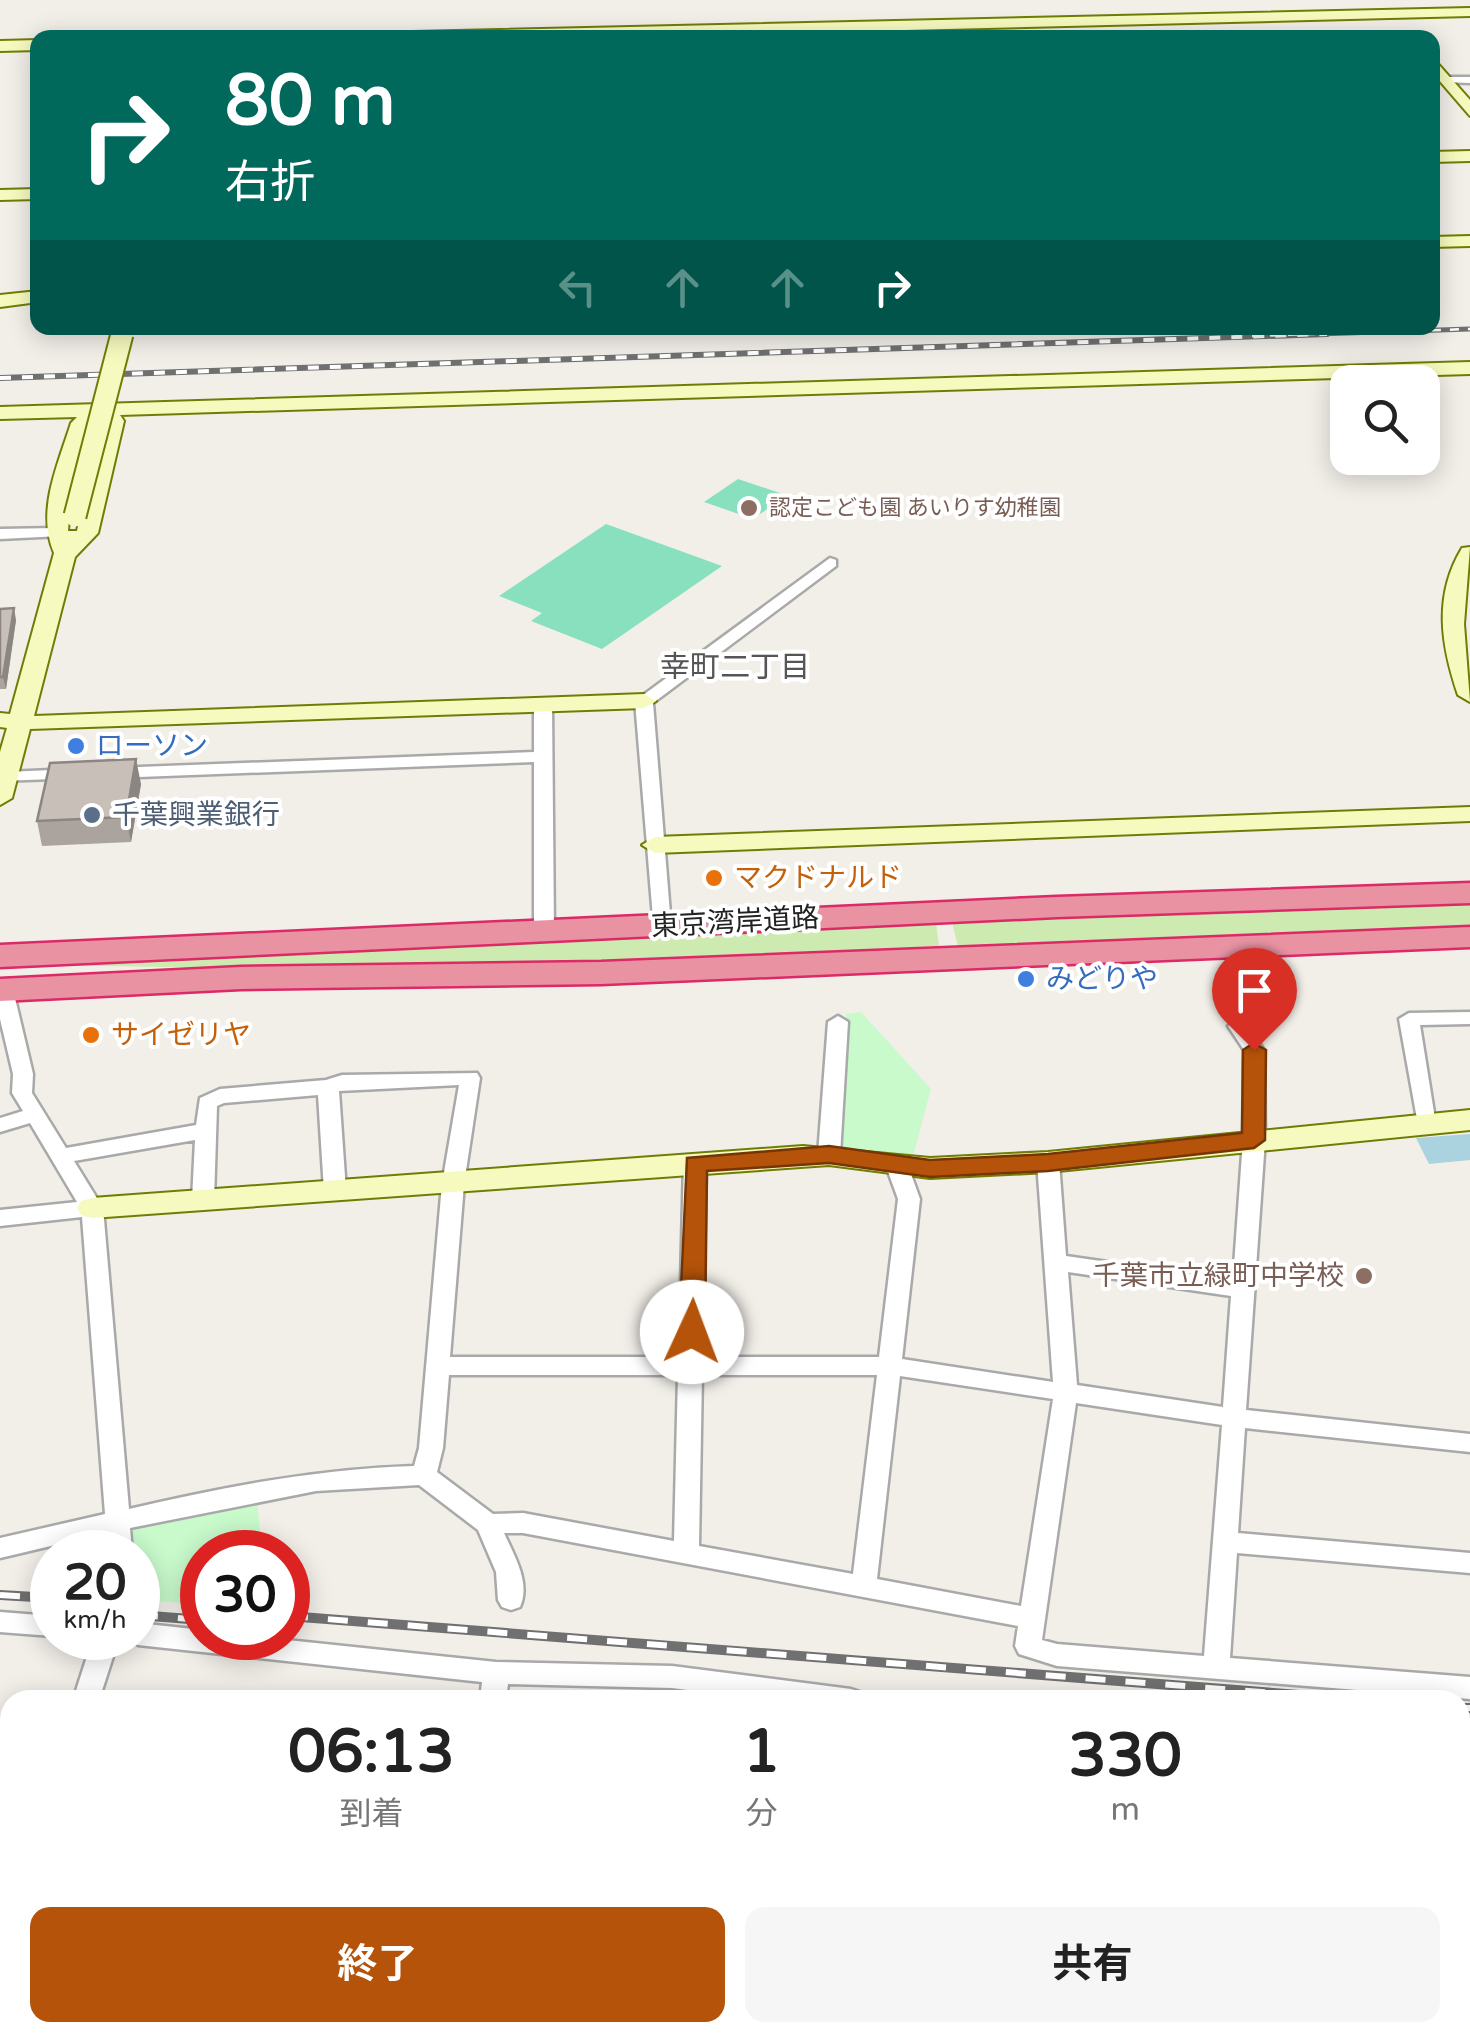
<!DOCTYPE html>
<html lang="ja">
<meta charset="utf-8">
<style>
:root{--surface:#fff;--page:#f6f6f6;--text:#222;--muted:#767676;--accent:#b45309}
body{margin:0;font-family:"Varela Round","Noto Sans JP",sans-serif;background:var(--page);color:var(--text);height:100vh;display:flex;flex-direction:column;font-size:38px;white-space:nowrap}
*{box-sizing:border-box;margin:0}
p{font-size:32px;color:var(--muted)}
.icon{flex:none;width:55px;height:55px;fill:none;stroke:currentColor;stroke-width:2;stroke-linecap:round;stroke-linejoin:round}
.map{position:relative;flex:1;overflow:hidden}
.drawer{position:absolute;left:0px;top:1690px;width:1470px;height:352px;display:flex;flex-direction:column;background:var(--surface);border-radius:30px 30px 0 0;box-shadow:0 5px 25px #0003}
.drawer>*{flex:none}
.guide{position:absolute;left:30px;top:30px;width:1410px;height:305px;border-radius:20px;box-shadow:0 5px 25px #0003;background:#00695c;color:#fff;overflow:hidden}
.fabs{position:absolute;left:1330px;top:365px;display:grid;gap:20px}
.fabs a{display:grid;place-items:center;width:110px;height:110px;border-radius:20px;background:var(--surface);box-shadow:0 5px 25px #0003;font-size:50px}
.speed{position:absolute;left:30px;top:1530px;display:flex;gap:20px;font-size:50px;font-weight:700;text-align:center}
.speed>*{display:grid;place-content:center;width:130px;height:130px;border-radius:50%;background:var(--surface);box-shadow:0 5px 25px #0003;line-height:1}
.speed small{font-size:25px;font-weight:400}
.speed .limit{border:15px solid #d22;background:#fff;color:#111}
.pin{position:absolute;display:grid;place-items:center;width:85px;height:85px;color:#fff;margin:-102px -42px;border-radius:50% 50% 50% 0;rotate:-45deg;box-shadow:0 0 10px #0007}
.pin .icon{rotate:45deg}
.me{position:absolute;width:110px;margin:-55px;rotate:2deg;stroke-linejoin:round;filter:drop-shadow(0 0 8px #0008)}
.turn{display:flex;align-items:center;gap:35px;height:210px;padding:0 30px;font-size:45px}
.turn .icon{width:130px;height:130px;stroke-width:2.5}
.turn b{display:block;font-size:70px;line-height:85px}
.lanes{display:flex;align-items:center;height:95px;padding:0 30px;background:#0003;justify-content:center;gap:50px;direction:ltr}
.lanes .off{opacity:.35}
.eta{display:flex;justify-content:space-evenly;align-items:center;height:170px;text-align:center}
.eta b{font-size:60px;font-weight:700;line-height:70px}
.primary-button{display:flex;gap:20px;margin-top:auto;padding:20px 30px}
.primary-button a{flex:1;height:115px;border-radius:20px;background:var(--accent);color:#fff;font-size:40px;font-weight:700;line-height:115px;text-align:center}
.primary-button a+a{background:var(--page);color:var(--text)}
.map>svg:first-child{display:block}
.grass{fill:#cdebb0}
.park{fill:#c8facc}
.pitch{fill:#88e0be}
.water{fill:#aad3df}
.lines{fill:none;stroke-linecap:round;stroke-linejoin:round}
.street-casing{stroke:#a9a9a9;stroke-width:5}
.secondary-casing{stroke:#707d05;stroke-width:4}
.highway-casing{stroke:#dc2a67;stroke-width:5}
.street{fill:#fff;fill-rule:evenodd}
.secondary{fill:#f7fabf;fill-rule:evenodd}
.highway{fill:#e892a2;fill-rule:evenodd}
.rail-far2-casing{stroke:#707070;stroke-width:5}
.rail-far1-casing{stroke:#707070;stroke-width:6}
.rail-casing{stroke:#707070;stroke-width:10}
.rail-far2{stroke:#fff;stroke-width:2.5;stroke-dasharray:9;stroke-linecap:butt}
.rail-far1{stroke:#fff;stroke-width:4;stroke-dasharray:11;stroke-linecap:butt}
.rail{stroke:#fff;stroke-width:6;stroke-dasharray:20;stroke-linecap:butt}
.secondary-bridge-far1-casing{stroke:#707d05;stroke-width:19;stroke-linecap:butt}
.secondary-bridge-casing{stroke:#707d05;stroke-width:25;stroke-linecap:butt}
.secondary-bridge-far1{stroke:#f7fabf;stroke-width:16}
.secondary-bridge{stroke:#f7fabf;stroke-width:21}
.wall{fill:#aba49e}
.shaded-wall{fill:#8b8681}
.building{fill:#c7bfb8;stroke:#8b8681;stroke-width:2.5}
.route{fill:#b45309;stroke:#753606;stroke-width:2.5}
.education-dot{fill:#8d6e63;stroke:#fff;stroke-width:4}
.shop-dot{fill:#3f7fe0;stroke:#fff;stroke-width:4}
.service-dot{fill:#5c6f8a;stroke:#fff;stroke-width:4}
.food-dot{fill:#e8710a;stroke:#fff;stroke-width:4}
.labels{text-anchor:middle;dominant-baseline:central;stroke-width:8;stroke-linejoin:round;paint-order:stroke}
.far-education-label{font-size:22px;fill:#785e54;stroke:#fff;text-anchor:start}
.shop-label{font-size:28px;fill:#366cbe;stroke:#fff;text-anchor:start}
.service-label{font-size:28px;fill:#4e5e75;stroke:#fff;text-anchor:start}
.food-label{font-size:28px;fill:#c56008;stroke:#fff;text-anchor:start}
.street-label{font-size:28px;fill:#222;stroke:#fff}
.education-label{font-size:28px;fill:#785e54;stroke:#fff;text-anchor:end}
.neighbourhood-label{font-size:30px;fill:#555;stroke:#fff}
</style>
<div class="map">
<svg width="1470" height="2042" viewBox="0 0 1470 2042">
<rect width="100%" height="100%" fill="#f2efe9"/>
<g class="grass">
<path d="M1470,903V929L958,947L952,922Z"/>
<path d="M936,923L939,946L610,963L223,968L42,965Z"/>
</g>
<g class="park">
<path d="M861,1012L931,1089L912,1160L841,1151L836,1146L846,1014Z"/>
<path d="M257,1500L262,1552H202V1604L138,1600V1552H133L131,1532L140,1523Z"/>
</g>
<g class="pitch">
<path d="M738,479L786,495H787L753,519L704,502Z"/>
<path d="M606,524L722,566L602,649L531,621L542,613L499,596Z"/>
</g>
<path class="water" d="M1470,1134V1160L1429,1164L1416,1138Z"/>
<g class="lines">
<defs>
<g id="street">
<path d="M1447,77H1470V83L1443,82V78Z"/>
<path d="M56,528L64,533L61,536L0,539V529Z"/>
<path d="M830,558L836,560V566L653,703L671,926L661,932L654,930L635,701Z"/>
<path d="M543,700L552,705L554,930L544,936L534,930V762L113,778L104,773L113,768L534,752V705Z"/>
<path d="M74,769L83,774L80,778L0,781V773L6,772Z"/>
<path d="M3,984L13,990L33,1074L32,1093L66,1148L196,1125L200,1098L220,1089L326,1080L342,1075L477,1073L480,1078L464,1184L450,1357H679L684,1163L695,1156L706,1163L702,1357H879L898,1199L886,1166L897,1159L908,1166L920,1199L902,1359L1053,1382L1037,1162L1048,1155L1059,1162L1066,1256L1233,1280L1243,1140L1244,1050L1228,1026L1238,1020L1245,1021L1264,1050L1265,1140L1246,1410L1470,1434V1452L1245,1428L1238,1533L1470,1553V1573L1237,1553L1230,1658L1470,1677V1699L1057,1666L1019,1654L1015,1646L1018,1626L523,1533H504C514,1555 531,1583 520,1607L511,1610L502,1607L498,1600L496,1572L478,1530L419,1485L316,1491L130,1528L132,1552H108L106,1533L0,1558V1538L105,1514L82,1217L0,1226V1210L77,1202L30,1123L0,1132V1118L23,1111L12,1093L13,1074L0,1019V985ZM459,1085L442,1184L419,1448L414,1466C317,1469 223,1487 129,1509L103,1208L74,1161L195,1140L192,1200L195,1205H211L214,1200L217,1106L224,1103L318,1095L324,1191L327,1196H343L346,1191L339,1091ZM1068,1272L1231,1296L1223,1407L1077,1385ZM449,1375H678L674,1541L523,1513L493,1514L437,1472L443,1448ZM702,1375H877L853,1574L699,1546ZM900,1376L1053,1399L1021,1606L877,1579ZM1076,1403L1222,1425L1204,1656L1057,1644L1042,1640Z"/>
<path d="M1470,1012V1024L1420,1025L1436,1125L1433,1130H1419L1399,1019L1409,1013Z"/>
<path d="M838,1016L848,1022L840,1155L829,1162L818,1155L828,1022Z"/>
<path d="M0,1612L52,1616V1636L0,1632Z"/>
<path d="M138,1623L202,1630V1638H268L496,1662L672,1666L851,1689L860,1692L864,1700H766L672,1688L508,1684L506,1700H480L482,1682L138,1645L127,1638H138Z"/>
<path d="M93,1638H119L99,1700H73Z"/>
<path d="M1460,1725L1470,1726V1748L1460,1747Z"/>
<rect x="0" y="1790" width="10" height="24"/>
<path d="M10,1928V1982L0,1986V1932Z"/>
<path d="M436,2032H466L464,2042H434Z"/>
<path d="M751,2032H781L777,2042H747Z"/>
<path d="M931,2032H960L958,2042H928Z"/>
<path d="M1343,2032H1373L1374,2042H1344Z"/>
</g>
<g id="secondary">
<path d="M1470,8V16L581,38H362L369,33Z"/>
<path d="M38,40V50L0,51V41Z"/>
<path d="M1432,57L1470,100V116L1432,72Z"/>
<path d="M1470,151V161L1432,162V152Z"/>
<path d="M38,189V199L0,200V190Z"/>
<path d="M1470,236V246L1432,247V237Z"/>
<path d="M38,291V302L0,307V295Z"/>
<path d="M1470,362V374L120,415L124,421L98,533L75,557L34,716L644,694L656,701L644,708L30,729L12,798L0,805V752L7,728L0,727V713L10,714L54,553C36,510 58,465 71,423L77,417L0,419V407ZM101,419L77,531H68L71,489L90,426Z"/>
<path d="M1470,547L1464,624L1470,702L1458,695C1441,645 1433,596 1462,548Z"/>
<path d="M1470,807V821L655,853L642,845L655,837Z"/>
<path d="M1470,1110V1130L1048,1172L930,1178L829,1165L92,1218L81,1215L77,1208L81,1201L92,1198L803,1146L930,1158L1048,1152Z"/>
<path d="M0,1977L10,1978V2016L0,2015Z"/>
<path d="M526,2032H730L734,2042H530Z"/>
</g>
<g id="highway">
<path d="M1470,883V903L1057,917L0,967V945L1057,897Z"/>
<path d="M1470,927V947L601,984L241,989L0,1001V979L241,967L601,962Z"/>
</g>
</defs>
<use href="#street" class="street-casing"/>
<use href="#secondary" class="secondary-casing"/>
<use href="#highway" class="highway-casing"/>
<use href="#street" class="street"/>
<use href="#secondary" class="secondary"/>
<use href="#highway" class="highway"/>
<defs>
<path id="rail-far2" d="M1252,336L1470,329"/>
<path id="rail-far1" d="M0,378L1327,334"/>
<g id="rail">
<path d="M0,1595L52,1598"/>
<path d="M138,1615L202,1620"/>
<path d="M288,1616L1363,1700"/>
<path d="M1460,1708H1470"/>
</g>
</defs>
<use href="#rail-far2" class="rail-far2-casing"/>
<use href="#rail-far1" class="rail-far1-casing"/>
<use href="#rail" class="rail-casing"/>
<use href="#rail-far2" class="rail-far2"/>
<use href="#rail-far1" class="rail-far1"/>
<use href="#rail" class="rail"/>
<defs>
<path id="secondary-bridge-far1" d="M122,336L124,328"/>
<path id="secondary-bridge" d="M75,516L122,334"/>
</defs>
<use href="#secondary-bridge-far1" class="secondary-bridge-far1-casing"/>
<use href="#secondary-bridge" class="secondary-bridge-casing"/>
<use href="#secondary-bridge-far1" class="secondary-bridge-far1"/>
<use href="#secondary-bridge" class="secondary-bridge"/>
</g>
<g class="wall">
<path d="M0,609L16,620L6,689H0Z"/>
<path d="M141,784L131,842L42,846L37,821Z"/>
<path d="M979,2032H1115L1113,2039L1035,2042H980Z"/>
<path d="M1145,2032H1205L1203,2040L1156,2042H1146Z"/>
</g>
<g class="shaded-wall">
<path d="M14,608L16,620L6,689L3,677Z"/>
<path d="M136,759L141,784L131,842L126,817Z"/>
</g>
<g class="building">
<path d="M14,608L3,677H0V609Z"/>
<path d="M136,759L126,817L37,821L50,763Z"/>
</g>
<path class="route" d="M1254,1043L1266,1050L1265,1140L1254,1148L1048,1171L930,1177L829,1163L707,1171L705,1332L692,1342L679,1332L687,1158L829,1146L930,1160L1048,1154L1242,1133L1243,1050Z"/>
<g class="education-dot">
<circle cx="749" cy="508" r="10"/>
<circle cx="1364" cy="1276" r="10"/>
</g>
<g class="shop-dot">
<circle cx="76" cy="746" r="10"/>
<circle cx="1026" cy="979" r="10"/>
</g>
<circle class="service-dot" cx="92" cy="815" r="10"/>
<g class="food-dot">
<circle cx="714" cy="878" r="10"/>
<circle cx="91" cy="1035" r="10"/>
</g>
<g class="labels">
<g class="far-education-label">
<text x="769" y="508">認定こども園 あいりす幼稚園</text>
</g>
<g class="shop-label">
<text x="96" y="746">ローソン</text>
<text x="1046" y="979">みどりや</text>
</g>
<g class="service-label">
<text x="112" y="815">千葉興業銀行</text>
</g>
<g class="food-label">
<text x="734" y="878">マクドナルド</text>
<text x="111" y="1035">サイゼリヤ</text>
</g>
<g class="street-label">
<text transform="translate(735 922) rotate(-3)">東京湾岸道路</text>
</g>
<g class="education-label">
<text x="1344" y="1276">千葉市立緑町中学校</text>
</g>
<g class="neighbourhood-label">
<text x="735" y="667">幸町二丁目</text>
</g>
</g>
</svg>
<div class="fabs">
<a><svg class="icon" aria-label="search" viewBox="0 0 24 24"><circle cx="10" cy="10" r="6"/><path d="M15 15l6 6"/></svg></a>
</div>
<div class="speed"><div>20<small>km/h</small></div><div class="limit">30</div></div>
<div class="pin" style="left:1254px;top:1050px;background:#d93025"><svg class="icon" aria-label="arrive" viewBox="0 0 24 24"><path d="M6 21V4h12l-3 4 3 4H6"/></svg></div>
<svg class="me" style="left:692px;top:1332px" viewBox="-20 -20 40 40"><circle r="19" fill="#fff"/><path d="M0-13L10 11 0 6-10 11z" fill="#b45309"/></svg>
<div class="guide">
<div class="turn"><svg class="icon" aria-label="right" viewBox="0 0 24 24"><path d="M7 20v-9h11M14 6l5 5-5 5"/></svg><div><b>80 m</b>右折</div></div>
<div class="lanes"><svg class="icon off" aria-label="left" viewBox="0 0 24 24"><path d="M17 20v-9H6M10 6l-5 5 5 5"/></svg><svg class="icon off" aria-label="ahead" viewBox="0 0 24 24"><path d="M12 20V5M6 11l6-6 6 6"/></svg><svg class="icon off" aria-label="ahead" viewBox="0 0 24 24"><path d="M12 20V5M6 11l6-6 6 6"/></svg><svg class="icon" aria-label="right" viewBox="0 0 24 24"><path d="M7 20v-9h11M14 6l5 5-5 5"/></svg></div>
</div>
<section class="drawer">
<div class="eta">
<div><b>06:13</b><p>到着</p></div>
<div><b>1</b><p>分</p></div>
<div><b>330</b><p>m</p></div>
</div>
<div class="primary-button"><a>終了</a><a>共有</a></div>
</section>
</div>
